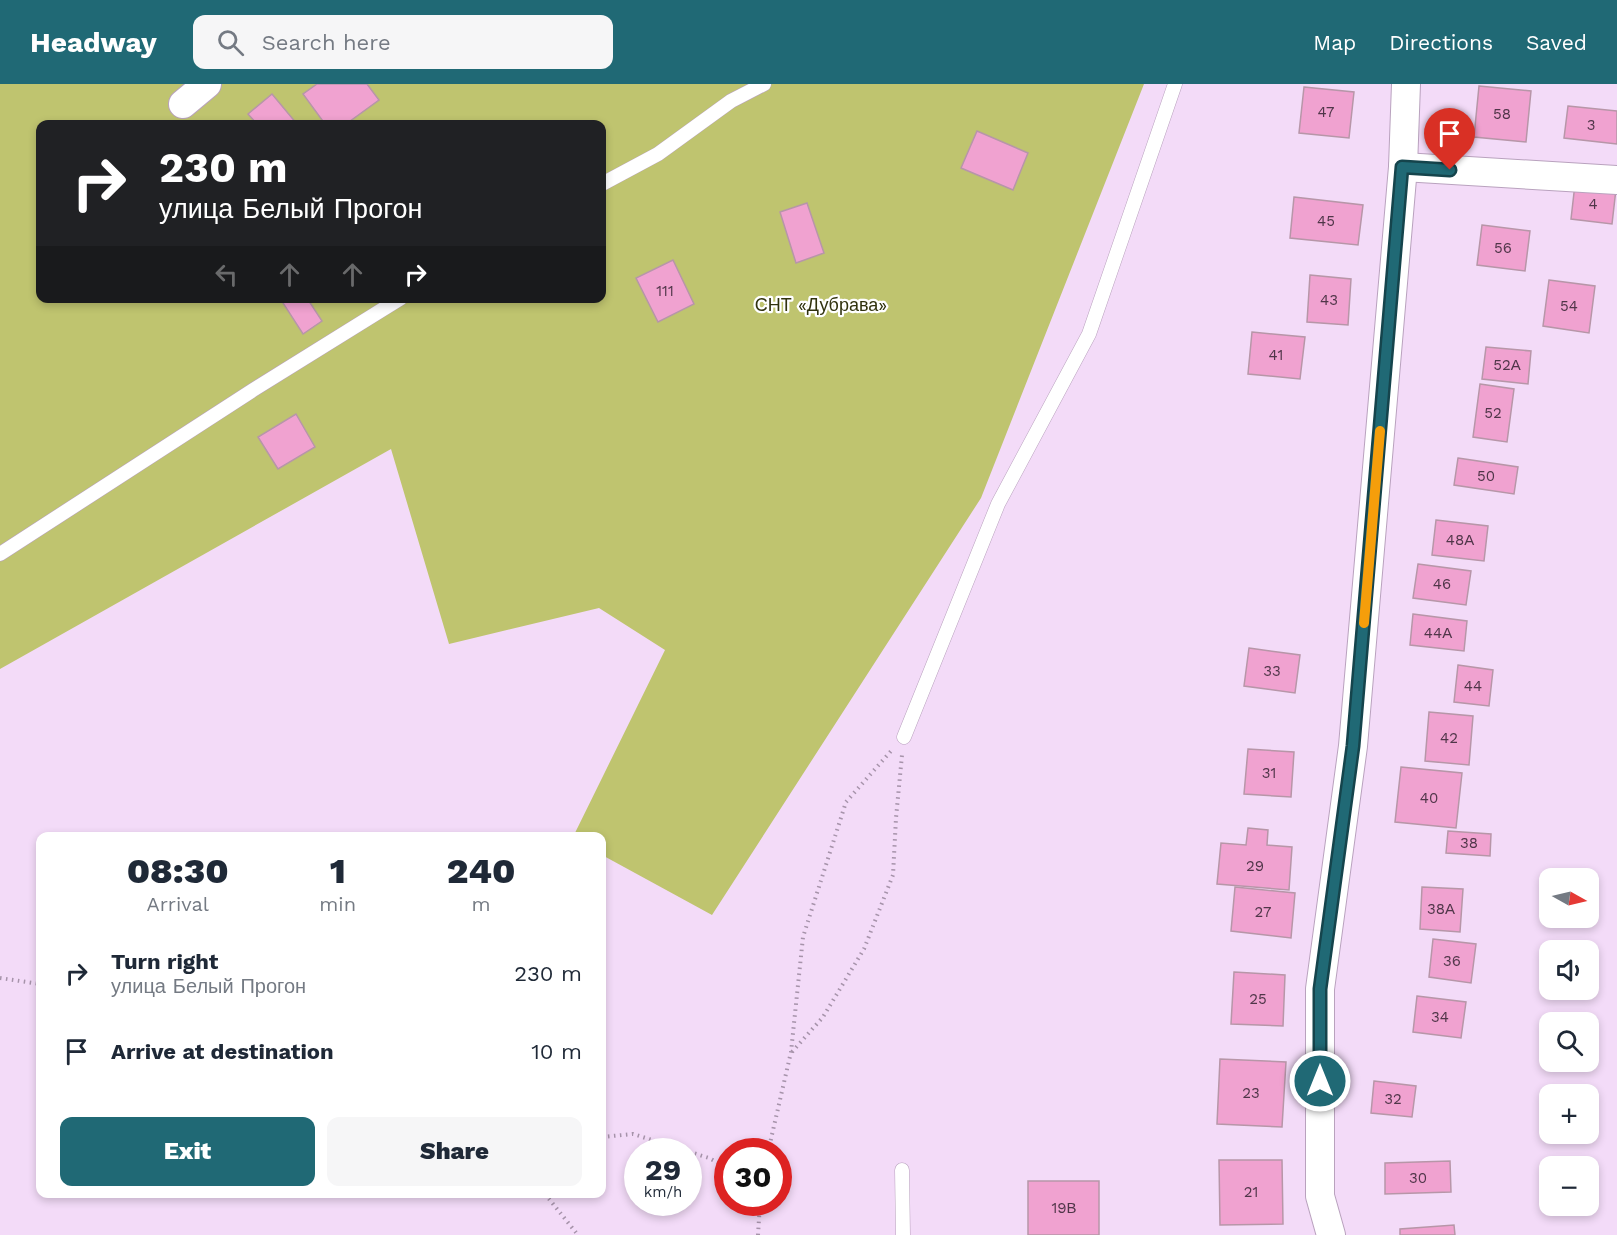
<!DOCTYPE html>
<meta charset="utf-8">
<style>
:root{--surface:#fff;--page:#f6f6f7;--text:#1f2937;--muted:#747a83;--accent:#206975}
body{margin:0;font-family:"Work Sans",sans-serif;background:var(--page);color:var(--text);height:100vh;display:flex;flex-direction:column;font-size:22px;white-space:nowrap}
*{box-sizing:border-box;margin:0}
p{font-size:20px;color:var(--muted)}
.icon{flex:none;width:33px;height:33px;fill:none;stroke:currentColor;stroke-width:2;stroke-linecap:round;stroke-linejoin:round}
.map{position:relative;flex:1;overflow:hidden}
.details{position:absolute;left:36px;top:748px;width:570px;height:366px;display:flex;flex-direction:column;background:var(--surface);border-radius:12px;box-shadow:0 3px 9px #0003}
.details>*{flex:none}
.hud{position:absolute;left:36px;top:36px;width:570px;height:183px;border-radius:12px;box-shadow:0 3px 9px #0003;background:#202124;color:#fff;overflow:hidden}
.needle{width:39px;rotate:98deg}
.tools{position:absolute;left:1539px;top:784px;display:grid;gap:12px}
.tools a{display:grid;place-items:center;width:60px;height:60px;border-radius:12px;background:var(--surface);box-shadow:0 3px 9px #0003;font-size:30px}
.speed{position:absolute;left:624px;top:1054px;display:flex;gap:12px;font-size:30px;font-weight:700;text-align:center}
.speed>*{display:grid;place-content:center;width:78px;height:78px;border-radius:50%;background:var(--surface);box-shadow:0 3px 9px #0003;line-height:1}
.speed small{font-size:15px;font-weight:400}
.speed .limit{border:9px solid #d22;background:#fff;color:#111}
.pin{position:absolute;display:grid;place-items:center;width:51px;height:51px;color:#fff;margin:-62px -26px;border-radius:50% 50% 50% 0;rotate:-45deg;box-shadow:0 0 6px #0007}
.pin .icon{rotate:45deg}
.me{position:absolute;width:66px;margin:-33px;rotate:0deg;stroke-linejoin:round;filter:drop-shadow(0 0 4px #0008)}
.turn{display:flex;align-items:center;gap:21px;height:126px;padding:0 24px;font-size:27px}
.turn .icon{width:78px;height:78px;stroke-width:2.5}
.turn b{display:block;font-size:42px;line-height:51px}
.lanes{display:flex;align-items:center;height:57px;padding:0 24px;background:#0003;justify-content:center;gap:30px;direction:ltr}
.lanes .off{opacity:.35}
.eta{display:flex;justify-content:space-evenly;align-items:center;height:102px;text-align:center}
.eta b{font-size:36px;font-weight:800;line-height:42px}
.action{display:flex;gap:12px;margin-top:auto;padding:12px 24px}
.action a{flex:1;height:69px;border-radius:12px;background:var(--accent);color:#fff;font-size:24px;font-weight:800;line-height:69px;text-align:center}
.action a+a{background:var(--page);color:var(--text)}
ul{padding:0;list-style:none}
li{display:flex;align-items:center;gap:18px;height:78px;padding:0 24px}
li div{flex:1}
li b{display:block;font-size:22px}
li em{font-style:normal}
header{display:flex;align-items:center;gap:36px;box-sizing:border-box;height:84px;padding:0 30px;background:var(--accent);color:#fff}
header strong{font-size:28px}
nav{display:flex;gap:33px;margin-inline-start:auto;font-size:21px}
.search{width:420px;height:54px;background:var(--page);display:flex;align-items:center;gap:15px;box-sizing:border-box;padding:0 21px;border-radius:12px;color:var(--muted);font-size:22px}
.map>svg:first-child{display:block}
.green{fill:#bfc46f;fill-rule:evenodd}
.building{fill:#f0a2d0;stroke:#b796a8;stroke-width:1.5}
.lines{fill:none;stroke-linecap:round;stroke-linejoin:round}
.service-casing{stroke:#b9a2be;stroke-width:15}
.minor-casing{stroke:#b9a2be;stroke-width:30}
.path{stroke:#a693aa;stroke-width:4;stroke-dasharray:1.5 4.5;stroke-linecap:butt}
.service{stroke:#fff;stroke-width:14}
.minor{stroke:#fff;stroke-width:28}
.route-casing{stroke:#15444c;stroke-width:15}
.route{stroke:#206975;stroke-width:10}
.slow{stroke:#f59e0b;stroke-width:10}
.labels{text-anchor:middle;dominant-baseline:central;stroke-width:4.5;stroke-linejoin:round;paint-order:stroke}
.number-label{font-size:15px;fill:#503649}
.park-label{font-size:18px;fill:#31330e;stroke:#fff}
</style>
<header>
<strong>Headway</strong>
<div class="search"><svg class="icon" aria-label="search" viewBox="0 0 24 24"><circle cx="10" cy="10" r="6"/><path d="M15 15l6 6"/></svg>Search here</div>
<nav><a>Map</a><a>Directions</a><a>Saved</a></nav>
</header>
<div class="map">
<svg width="1617" height="1151" viewBox="0 0 1617 1151">
<rect width="100%" height="100%" fill="#f3dbf8"/>
<path class="green" d="M0,0H1144L981,414L712,831L602,771V753H573L665,566L599,524L449,560L391,365L0,585ZM40,40H602V214H40Z"/>
<g class="building">
<path d="M317,0H367L379,16L346,40H325L303,10Z"/>
<path d="M1479,2L1531,7L1526,58L1474,53Z"/>
<path d="M1304,3L1354,8L1349,54L1299,49Z"/>
<path d="M272,10L297,40H257L248,30Z"/>
<path d="M1568,22L1617,27V60L1564,54Z"/>
<path d="M977,47L1028,69L1013,106L961,84Z"/>
<path d="M1575,100L1616,105L1612,140L1571,135Z"/>
<path d="M1294,113L1363,121L1358,161L1290,154Z"/>
<path d="M807,119L824,169L796,179L780,128Z"/>
<path d="M1482,141L1530,147L1525,187L1477,181Z"/>
<path d="M673,176L694,220L658,238L636,194Z"/>
<path d="M1310,191L1351,195L1348,241L1307,238Z"/>
<path d="M1549,196L1595,202L1589,249L1543,242Z"/>
<path d="M289,214H307L322,237L303,250L283,219Z"/>
<path d="M1252,248L1305,253L1300,295L1248,290Z"/>
<path d="M1486,263L1531,267L1528,300L1482,295Z"/>
<path d="M1480,300L1514,305L1507,358L1473,353Z"/>
<path d="M296,330L315,363L278,385L258,353Z"/>
<path d="M1458,374L1518,383L1514,410L1454,401Z"/>
<path d="M1436,436L1488,442L1484,477L1432,471Z"/>
<path d="M1418,480L1471,487L1466,521L1413,514Z"/>
<path d="M1413,530L1467,537L1464,567L1410,561Z"/>
<path d="M1249,564L1300,571L1295,609L1244,602Z"/>
<path d="M1458,581L1493,586L1489,622L1454,618Z"/>
<path d="M1429,628L1473,632L1469,681L1425,677Z"/>
<path d="M1248,665L1294,668L1291,713L1244,710Z"/>
<path d="M1401,683L1462,689L1456,744L1395,738Z"/>
<path d="M1248,744L1268,746L1267,761L1292,763L1289,806L1217,800L1221,759L1246,761Z"/>
<path d="M1448,747L1491,750L1490,772L1446,769Z"/>
<path d="M1235,803L1295,809L1291,854L1231,847Z"/>
<path d="M1422,803L1463,805L1460,848L1420,845Z"/>
<path d="M1433,855L1476,860L1471,899L1429,893Z"/>
<path d="M1234,888L1285,891L1283,942L1231,940Z"/>
<path d="M1417,912L1466,918L1461,954L1413,948Z"/>
<path d="M1220,975L1286,978L1282,1043L1217,1040Z"/>
<path d="M1374,997L1416,1002L1412,1033L1371,1029Z"/>
<path d="M1219,1076H1282L1283,1140L1220,1141Z"/>
<path d="M1450,1077L1451,1108L1385,1110V1079Z"/>
<rect x="1028" y="1097" width="71" height="54"/>
<path d="M1454,1141L1455,1151H1400V1145Z"/>
</g>
<g class="lines">
<defs>
<g id="service">
<path d="M602,100L658,70L731,17L764,0"/>
<path d="M0,470L253,306L401,214"/>
<path d="M904,653L998,420L1089,250L1175,0"/>
<path d="M902,1086L903,1151"/>
</g>
<g id="minor">
<path d="M183,20L207,0"/>
<path d="M1403,83L1617,96"/>
<path d="M1331,1151L1320,1112V905L1353,662L1403,83L1406,0"/>
</g>
</defs>
<use href="#service" class="service-casing"/>
<use href="#minor" class="minor-casing"/>
<g class="path">
<path d="M0,894L40,900"/>
<path d="M792,968L823,933L864,865L893,791L896,734L902,671"/>
<path d="M602,1053L633,1050L709,1074L728,1084"/>
<path d="M768,1068L791,968L803,853L846,718L891,667"/>
<path d="M545,1110L578,1151"/>
<path d="M758,1151L760,1119"/>
</g>
<use href="#service" class="service"/>
<use href="#minor" class="minor"/>
</g>
<g class="lines">
<defs>
<path id="route" d="M1320,997V905L1353,662L1402,83L1450,86"/>
</defs>
<use href="#route" class="route-casing"/>
<use href="#route" class="route"/>
<path class="slow" d="M1364,539L1380,347"/>
</g>
<g class="labels">
<g class="number-label">
<text x="1326" y="28">47</text>
<text x="1502" y="30">58</text>
<text x="1591" y="41">3</text>
<text x="1593" y="120">4</text>
<text x="1326" y="137">45</text>
<text x="1503" y="164">56</text>
<text x="665" y="207">111</text>
<text x="1329" y="216">43</text>
<text x="1569" y="222">54</text>
<text x="1276" y="271">41</text>
<text x="1507" y="281">52А</text>
<text x="1493" y="329">52</text>
<text x="1486" y="392">50</text>
<text x="1460" y="456">48А</text>
<text x="1442" y="500">46</text>
<text x="1438" y="549">44А</text>
<text x="1272" y="587">33</text>
<text x="1473" y="602">44</text>
<text x="1449" y="654">42</text>
<text x="1269" y="689">31</text>
<text x="1429" y="714">40</text>
<text x="1469" y="759">38</text>
<text x="1255" y="782">29</text>
<text x="1441" y="825">38А</text>
<text x="1263" y="828">27</text>
<text x="1452" y="877">36</text>
<text x="1258" y="915">25</text>
<text x="1440" y="933">34</text>
<text x="1251" y="1009">23</text>
<text x="1393" y="1015">32</text>
<text x="1418" y="1094">30</text>
<text x="1251" y="1108">21</text>
<text x="1064" y="1124">19В</text>
</g>
<g class="park-label">
<text x="821" y="220">СНТ «Дубрава»</text>
</g>
</g>
</svg>
<div class="tools">
<a><svg class="needle" viewBox="-14 -14 28 28"><path d="M0-13l5 13h-10z" fill="#e53935"/><path d="M0 13l5-13h-10z" fill="#747a83"/></svg></a>
<a><svg class="icon" aria-label="sound" viewBox="0 0 24 24"><path d="M4 9h4l5-4v14l-5-4H4zM17 9q2 3 0 6"/></svg></a>
<a><svg class="icon" aria-label="search" viewBox="0 0 24 24"><circle cx="10" cy="10" r="6"/><path d="M15 15l6 6"/></svg></a>
<a>+</a>
<a>−</a>
</div>
<div class="speed"><div>29<small>km/h</small></div><div class="limit">30</div></div>
<div class="pin" style="left:1450px;top:86px;background:#d93025"><svg class="icon" aria-label="arrive" viewBox="0 0 24 24"><path d="M6 21V4h12l-3 4 3 4H6"/></svg></div>
<svg class="me" style="left:1320px;top:997px" viewBox="-20 -20 40 40"><circle r="17" fill="#206975" stroke="#fff" stroke-width="3"/><path d="M0-11L8 9 0 5-8 9z" fill="#fff"/></svg>
<div class="hud">
<div class="turn"><svg class="icon" aria-label="right" viewBox="0 0 24 24"><path d="M7 20v-9h11M14 6l5 5-5 5"/></svg><div><b>230 m</b>улица Белый Прогон</div></div>
<div class="lanes"><svg class="icon off" aria-label="left" viewBox="0 0 24 24"><path d="M17 20v-9H6M10 6l-5 5 5 5"/></svg><svg class="icon off" aria-label="ahead" viewBox="0 0 24 24"><path d="M12 20V5M6 11l6-6 6 6"/></svg><svg class="icon off" aria-label="ahead" viewBox="0 0 24 24"><path d="M12 20V5M6 11l6-6 6 6"/></svg><svg class="icon" aria-label="right" viewBox="0 0 24 24"><path d="M7 20v-9h11M14 6l5 5-5 5"/></svg></div>
</div>
<section class="details">
<div class="eta">
<div><b>08:30</b><p>Arrival</p></div>
<div><b>1</b><p>min</p></div>
<div><b>240</b><p>m</p></div>
</div>
<ul>
<li><svg class="icon" aria-label="right" viewBox="0 0 24 24"><path d="M7 20v-9h11M14 6l5 5-5 5"/></svg><div><b>Turn right</b><p>улица Белый Прогон</p></div><em>230 m</em></li>
<li><svg class="icon" aria-label="arrive" viewBox="0 0 24 24"><path d="M6 21V4h12l-3 4 3 4H6"/></svg><div><b>Arrive at destination</b></div><em>10 m</em></li>
</ul>
<div class="action"><a>Exit</a><a>Share</a></div>
</section>
</div>
